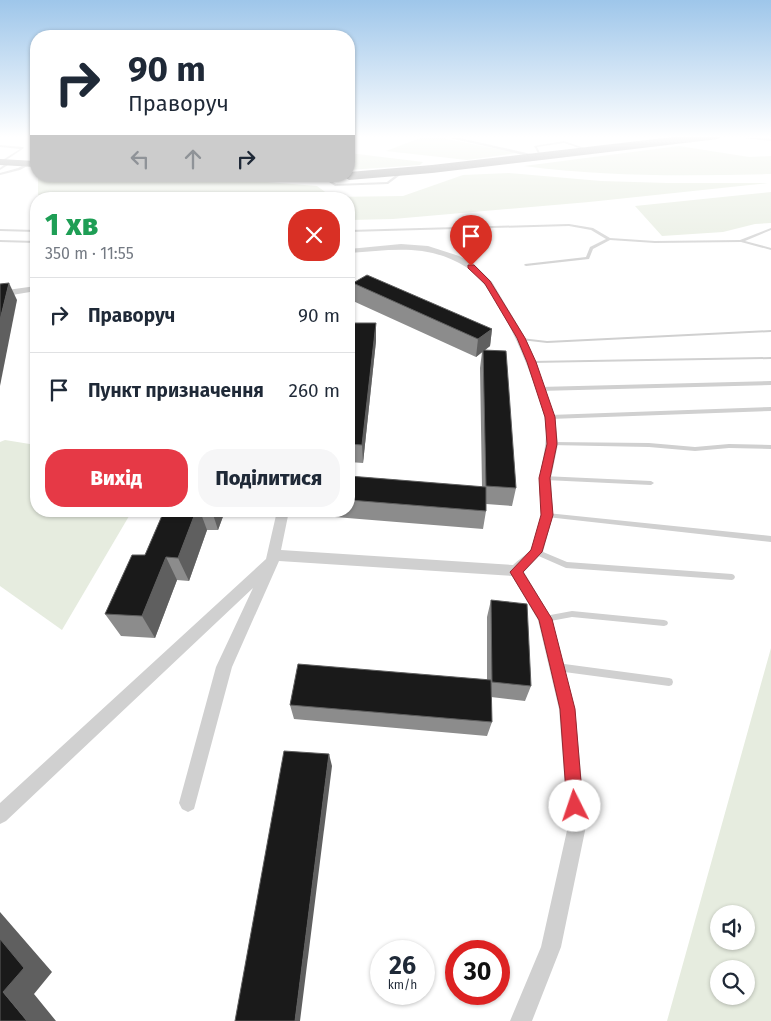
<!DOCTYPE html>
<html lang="uk">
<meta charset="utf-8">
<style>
:root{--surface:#fff;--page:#f6f6f7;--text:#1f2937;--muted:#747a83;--line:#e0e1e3;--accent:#e63946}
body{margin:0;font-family:"Fira Sans",sans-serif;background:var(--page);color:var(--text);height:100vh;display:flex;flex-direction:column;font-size:19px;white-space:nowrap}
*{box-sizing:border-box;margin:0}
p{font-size:16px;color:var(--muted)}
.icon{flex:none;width:28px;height:28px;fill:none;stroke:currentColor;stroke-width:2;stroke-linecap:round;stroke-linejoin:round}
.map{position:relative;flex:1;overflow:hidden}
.side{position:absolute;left:30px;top:192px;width:325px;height:325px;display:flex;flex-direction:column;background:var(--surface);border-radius:20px;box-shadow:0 1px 4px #0004}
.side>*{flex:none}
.hud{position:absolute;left:30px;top:30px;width:325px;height:152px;border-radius:20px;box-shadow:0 1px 4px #0004;background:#fff;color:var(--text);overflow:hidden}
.buttons{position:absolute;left:710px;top:905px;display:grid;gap:10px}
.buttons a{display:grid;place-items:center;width:45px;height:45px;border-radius:50%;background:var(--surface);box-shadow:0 1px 4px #0004;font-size:25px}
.speed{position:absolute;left:370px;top:940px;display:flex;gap:10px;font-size:25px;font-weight:700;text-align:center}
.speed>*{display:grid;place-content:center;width:65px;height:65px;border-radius:50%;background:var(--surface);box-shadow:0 1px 4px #0004;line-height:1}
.speed small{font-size:12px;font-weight:400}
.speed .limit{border:8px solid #d22;background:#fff;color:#111}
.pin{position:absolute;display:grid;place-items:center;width:42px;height:42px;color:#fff;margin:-51px -21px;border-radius:50% 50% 50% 0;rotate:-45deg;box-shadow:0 0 5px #0007}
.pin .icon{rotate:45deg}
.me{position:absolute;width:55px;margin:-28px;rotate:356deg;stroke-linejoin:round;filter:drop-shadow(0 0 4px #0008)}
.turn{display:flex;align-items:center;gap:18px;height:105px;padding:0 15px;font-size:22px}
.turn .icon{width:65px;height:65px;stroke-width:2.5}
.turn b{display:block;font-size:35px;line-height:42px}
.lanes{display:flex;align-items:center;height:48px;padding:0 15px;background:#0003;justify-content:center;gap:25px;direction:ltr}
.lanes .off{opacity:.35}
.round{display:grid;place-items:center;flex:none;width:52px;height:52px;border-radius:20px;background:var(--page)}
.head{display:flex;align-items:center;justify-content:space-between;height:85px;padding:0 15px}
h1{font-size:30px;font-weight:800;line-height:38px;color:#1e9e55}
.primary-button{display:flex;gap:10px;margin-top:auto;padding:10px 15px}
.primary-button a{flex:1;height:58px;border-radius:20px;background:var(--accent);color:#fff;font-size:20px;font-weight:800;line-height:58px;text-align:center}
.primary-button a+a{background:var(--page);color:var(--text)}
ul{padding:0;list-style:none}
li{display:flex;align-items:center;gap:15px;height:75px;padding:0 15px;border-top:1px solid var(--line)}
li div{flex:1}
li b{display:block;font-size:19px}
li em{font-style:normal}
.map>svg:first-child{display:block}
.green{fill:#e6ecdf;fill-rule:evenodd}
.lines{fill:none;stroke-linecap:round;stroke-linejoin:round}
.lane{fill:#d0d0d0;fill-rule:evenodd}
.street{fill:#d0d0d0;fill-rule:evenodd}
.highway{fill:#9a9a9a;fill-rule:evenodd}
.wall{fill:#8c8c8c}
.shaded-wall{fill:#5f5f5f}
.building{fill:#1a1a1a;stroke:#5f5f5f}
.route{fill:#e63946;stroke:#96252e}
</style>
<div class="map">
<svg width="771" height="1021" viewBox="0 0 771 1021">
<rect width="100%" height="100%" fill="#fff"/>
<g class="green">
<path d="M420,138H442L517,153L467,160L386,151Z"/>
<path d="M679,146L749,157L771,156V174C688,176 606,177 524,166Z"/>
<path d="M349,153L423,162L420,165L349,170Z"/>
<path d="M509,173L601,181L667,183H768L589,202L393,219L349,220V199H38V176H145L267,182L317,186L332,197L403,196L463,175Z"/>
<path d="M771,192V223L755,224L723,232L662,236L635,206Z"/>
<path d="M5,440L36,445V511H132L62,630L0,586V442Z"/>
<path d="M771,648V1021H667ZM719,914H746V941H719ZM719,969H746V996H719Z"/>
</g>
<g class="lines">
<g class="lane">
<path d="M732,136L771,139V141L733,137Z"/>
<path d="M564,141L590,150L588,151L564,143L537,147L542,157L541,158L540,157L534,146Z"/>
<path d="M0,145L23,147L24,148L2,163L1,161L20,149L0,147Z"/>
<path d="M8,162L11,163L0,170V168Z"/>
<path d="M28,163L31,164L20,170L0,175V173L18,168Z"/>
<path d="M400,172L403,173L388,184L335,186L320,176H324L336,184L387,182Z"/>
<path d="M569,224L593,228L610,238L655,241L740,240L771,228V230L745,241L771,248V250L741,242L655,243L610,240L593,249L589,259L526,266L524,265L525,264L586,257L590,247L606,239L591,230L569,226L349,232V230Z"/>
<path d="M0,229L36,230V232L0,231Z"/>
<path d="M0,240L36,241V243L0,242Z"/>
<path d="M771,330V332L547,343L521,340L519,339L521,338L547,341Z"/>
<path d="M771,357V359L531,363L529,362L531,361Z"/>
<path d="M771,381V385L539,391L536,389L539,387Z"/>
<path d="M771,407V411L550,419L547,417L550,415Z"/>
<path d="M552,442L649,443L695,447L729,444L771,445V449L729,448L695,451L649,447L550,445L549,444L550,443Z"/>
<path d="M543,476L651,481L654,483L651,485L545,480H543L542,478Z"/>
<path d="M545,513H547L771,536V542L547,517H545L544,515Z"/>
<path d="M536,549L567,562L732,574L734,575L735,577L734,579L732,580L566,568L534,554L533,552L534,550Z"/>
<path d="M572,611L664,620L667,621L668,623L667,625L664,626L572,617L545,622L542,621L541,619L542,617L545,616Z"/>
<path d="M557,663L669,678L672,679L673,682L672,685L669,686L557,671L554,670L553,667L554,664Z"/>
</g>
<g class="street">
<path d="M441,136H451L544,157L541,159Z"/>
<path d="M401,244L428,246L459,256L474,264L492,282L526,339L536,362L555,417L558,444L551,478L553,515L543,552L524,572L552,619L575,709L586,826L561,947L532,1021H510L541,947L568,826L559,709L538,620L512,576L279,561L232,667L194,809L188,812L182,809L179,803L216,667L253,588L6,821L0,824V803L266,559L277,511H289L281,550L513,565C518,560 526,555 530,550C534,544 540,521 541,514C541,501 538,488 540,476C543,456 549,437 544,416C535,379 498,286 466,267C428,243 391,250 349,253V249Z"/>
<path d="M36,286V291L0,297V291Z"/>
</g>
<g class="highway">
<path d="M681,136H723L718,139L432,173L349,180L343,176H349V172L432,165Z"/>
<path d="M0,159L36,161V167L0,165Z"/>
</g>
</g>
<g class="wall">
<path d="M353,283L492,329L490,346L485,350L516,488L512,506L486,504V511L483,529L335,517L334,511H349V476L482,487L480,368L482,352L476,357L353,301Z"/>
<path d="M376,323V341L363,463L349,462V354Z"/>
<path d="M164,511H225L218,530H207L189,581L177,580L155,638L121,636L105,614L145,555Z"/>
<path d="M491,600L531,686L525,701L491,697L492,722L487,736L294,719L290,705L487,680V617Z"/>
</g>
<g class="shaded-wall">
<path d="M9,283L17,300L0,386V320Z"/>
<path d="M376,323V341L363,463L362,445Z"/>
<path d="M492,329L490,346L476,357L478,339Z"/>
<path d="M196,511H200L207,530L189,581L178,558Z"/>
<path d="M212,511H225L218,530Z"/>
<path d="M166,557L177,580L155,638L142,616Z"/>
<path d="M329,754L332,766L300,1021H295Z"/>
<path d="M0,912L52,972L34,994L56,1021H27L3,992L0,939Z"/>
</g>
<g class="building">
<path d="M367,275L492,329L478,339L353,283Z"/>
<path d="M9,283L0,320V284Z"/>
<path d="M354,323H376L362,445L349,444V354Z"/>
<path d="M483,350L506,351L516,488L486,486Z"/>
<path d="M349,476L486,487V511L349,500Z"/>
<path d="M164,511H196L178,558L166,557L142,616L105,614L132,555H145Z"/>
<path d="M491,600L527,604L531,686L492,682Z"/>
<path d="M298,664L491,680L492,722L290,705Z"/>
<path d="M284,751L329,754L295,1021H235Z"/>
<path d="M0,939L24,968L3,992L27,1021H0Z"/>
</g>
<linearGradient id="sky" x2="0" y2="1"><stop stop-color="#9ec6ea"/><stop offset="0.49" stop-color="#fff"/><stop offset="1" stop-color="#fff" stop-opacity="0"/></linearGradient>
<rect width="771" height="279" fill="url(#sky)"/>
<path class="route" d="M468,265H474L490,281L525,338L536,362L555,417L557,444L550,478L553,515L542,552L523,572L552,619L575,709L583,806L581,812L575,814L569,812L567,806L560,709L550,666L539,620L510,572L531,550L541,515L539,478L547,444L545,417L527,362L517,338L485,284L468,268Z"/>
</svg>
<div class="buttons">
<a><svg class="icon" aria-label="sound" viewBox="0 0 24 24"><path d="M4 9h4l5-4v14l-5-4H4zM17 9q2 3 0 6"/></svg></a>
<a><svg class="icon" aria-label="search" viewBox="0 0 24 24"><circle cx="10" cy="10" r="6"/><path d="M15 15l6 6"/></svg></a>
</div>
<div class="speed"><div>26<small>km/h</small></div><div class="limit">30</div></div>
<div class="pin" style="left:471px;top:266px;background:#d93025"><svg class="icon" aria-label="arrive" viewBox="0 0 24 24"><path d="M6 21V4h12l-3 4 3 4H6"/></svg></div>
<svg class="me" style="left:575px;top:806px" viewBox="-20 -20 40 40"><circle r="19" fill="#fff"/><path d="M0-13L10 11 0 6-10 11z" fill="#e63946"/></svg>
<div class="hud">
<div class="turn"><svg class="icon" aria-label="right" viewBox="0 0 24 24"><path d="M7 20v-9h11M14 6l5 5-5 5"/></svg><div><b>90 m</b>Праворуч</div></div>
<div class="lanes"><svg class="icon off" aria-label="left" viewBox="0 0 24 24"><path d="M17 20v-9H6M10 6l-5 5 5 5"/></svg><svg class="icon off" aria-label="ahead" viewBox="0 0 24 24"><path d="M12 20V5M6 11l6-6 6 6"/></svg><svg class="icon" aria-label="right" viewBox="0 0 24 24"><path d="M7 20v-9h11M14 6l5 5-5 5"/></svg></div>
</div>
<section class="side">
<div class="head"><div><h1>1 хв</h1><p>350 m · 11:55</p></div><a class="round" style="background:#d93025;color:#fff"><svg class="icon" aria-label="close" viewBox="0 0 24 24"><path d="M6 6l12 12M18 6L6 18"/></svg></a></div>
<ul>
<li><svg class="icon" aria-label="right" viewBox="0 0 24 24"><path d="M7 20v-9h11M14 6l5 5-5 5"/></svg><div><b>Праворуч</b></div><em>90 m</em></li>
<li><svg class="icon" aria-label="arrive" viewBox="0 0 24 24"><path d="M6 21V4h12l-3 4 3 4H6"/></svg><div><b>Пункт призначення</b></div><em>260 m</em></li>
</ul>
<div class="primary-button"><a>Вихід</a><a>Поділитися</a></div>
</section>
</div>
